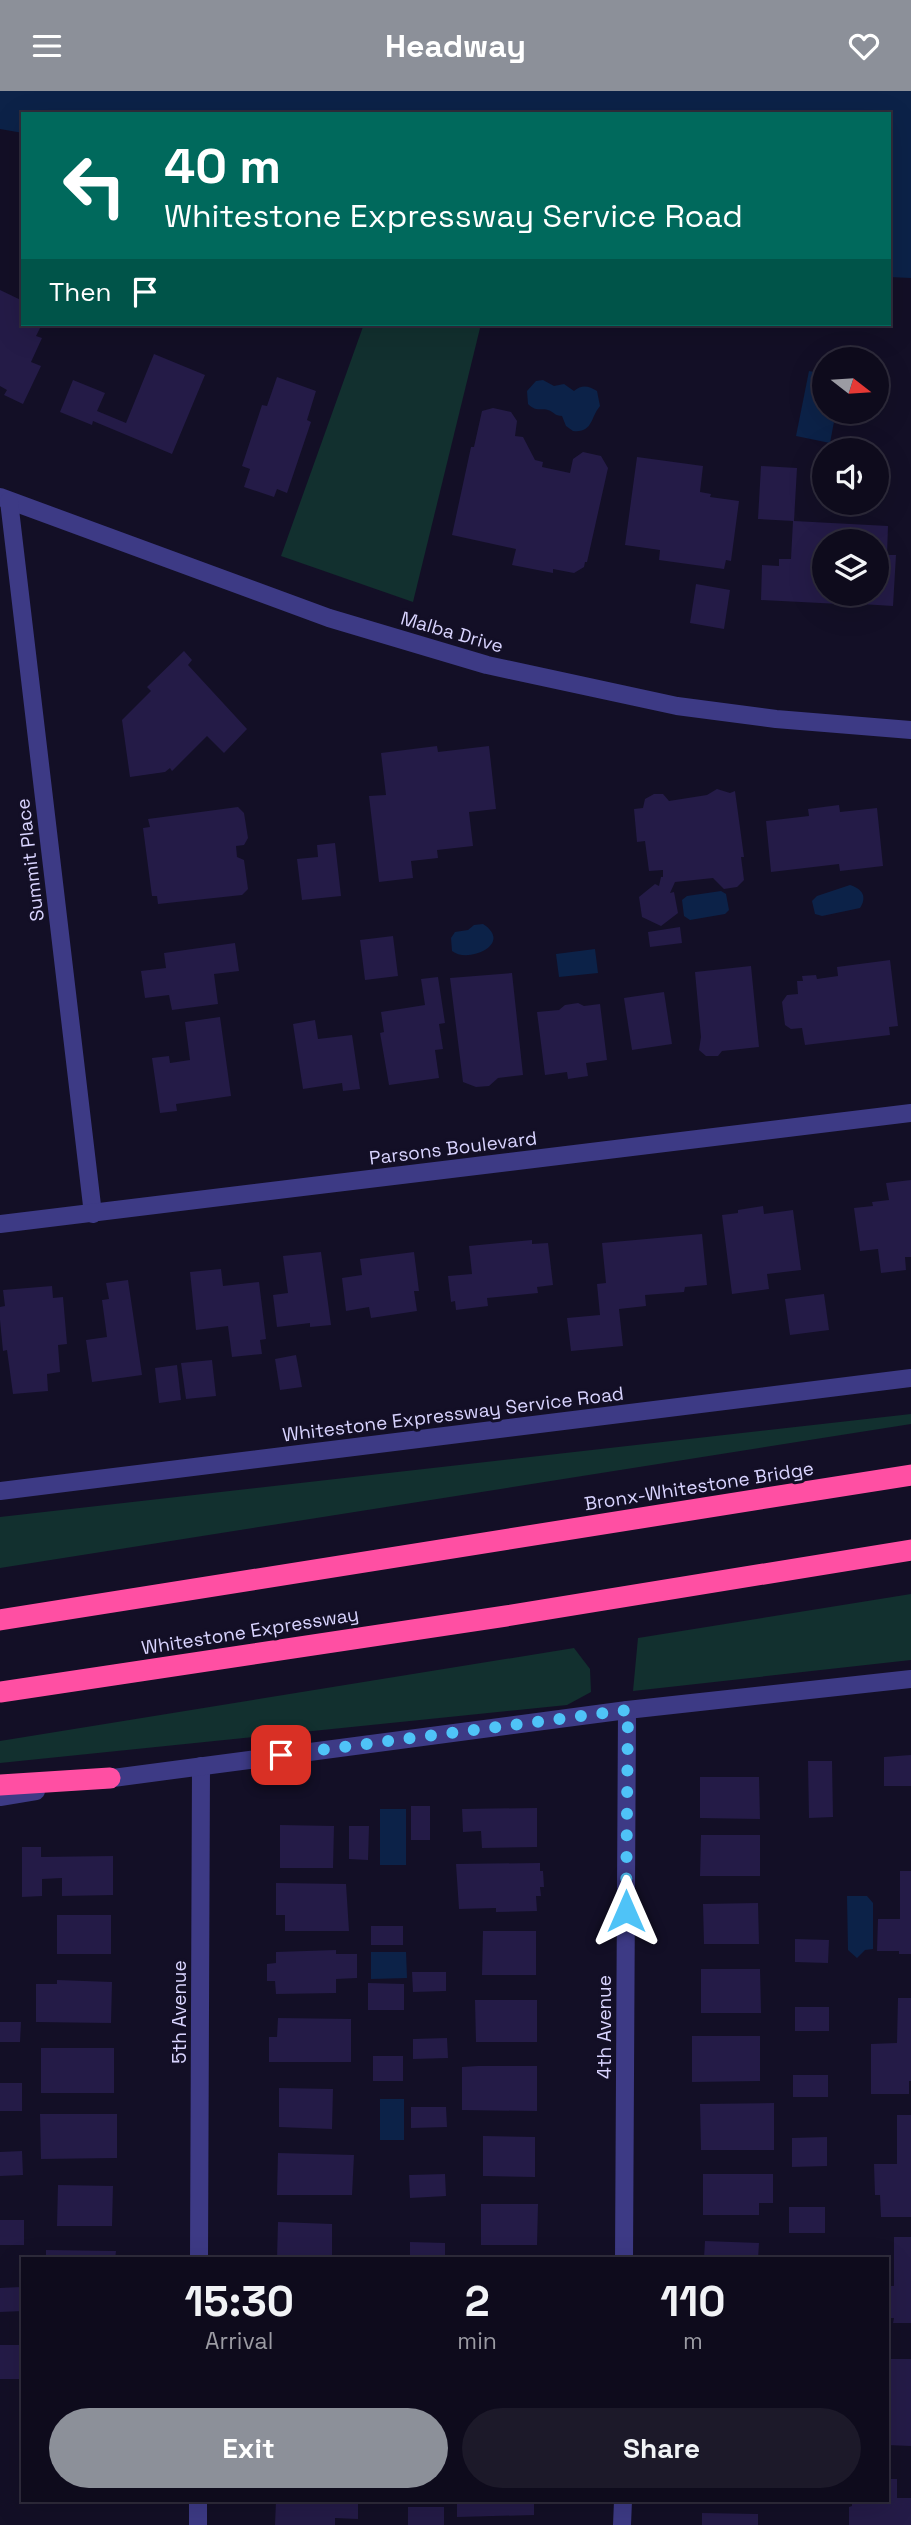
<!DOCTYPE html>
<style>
:root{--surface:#0e0b1c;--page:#1c1929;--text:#f1f3f6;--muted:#9b9ba3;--line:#2e2b3b;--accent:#8c9099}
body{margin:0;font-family:"Space Grotesk",sans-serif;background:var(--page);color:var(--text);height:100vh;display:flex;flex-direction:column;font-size:26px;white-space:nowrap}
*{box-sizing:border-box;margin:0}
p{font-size:23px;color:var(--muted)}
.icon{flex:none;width:38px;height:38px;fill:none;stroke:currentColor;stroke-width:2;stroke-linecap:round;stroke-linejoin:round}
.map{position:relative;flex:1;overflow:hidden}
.details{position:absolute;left:21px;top:2166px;width:868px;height:245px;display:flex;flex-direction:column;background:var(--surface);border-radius:0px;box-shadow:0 7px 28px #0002,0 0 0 2px var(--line)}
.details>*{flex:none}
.guide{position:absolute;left:21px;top:21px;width:870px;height:214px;border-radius:0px;box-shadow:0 7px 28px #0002,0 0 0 2px var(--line);background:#00695c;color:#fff;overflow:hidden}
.needle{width:46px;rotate:107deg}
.controls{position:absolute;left:812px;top:256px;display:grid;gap:14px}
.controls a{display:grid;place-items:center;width:77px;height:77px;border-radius:50%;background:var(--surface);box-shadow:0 7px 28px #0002,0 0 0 2px var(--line);font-size:35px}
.pin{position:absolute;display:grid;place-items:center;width:60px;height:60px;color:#fff;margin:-30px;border-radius:14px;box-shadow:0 4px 10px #0006}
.me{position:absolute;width:77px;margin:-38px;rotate:0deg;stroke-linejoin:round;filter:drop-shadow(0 0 5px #0008)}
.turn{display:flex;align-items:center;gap:24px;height:147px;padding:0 28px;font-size:32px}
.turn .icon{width:91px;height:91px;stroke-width:2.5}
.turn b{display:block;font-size:49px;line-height:60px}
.then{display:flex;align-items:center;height:66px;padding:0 28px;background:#0003;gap:14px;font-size:26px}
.eta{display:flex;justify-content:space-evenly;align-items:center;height:119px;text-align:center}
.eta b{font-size:42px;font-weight:700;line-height:49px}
.cta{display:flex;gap:14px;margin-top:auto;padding:14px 28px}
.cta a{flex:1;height:80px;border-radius:42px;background:var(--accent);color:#fff;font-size:28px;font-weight:700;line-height:80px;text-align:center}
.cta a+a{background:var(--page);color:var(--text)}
header{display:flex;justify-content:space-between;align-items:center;height:91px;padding:0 28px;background:var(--accent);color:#fff;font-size:32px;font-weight:700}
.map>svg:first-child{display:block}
.green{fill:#12302f}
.water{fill:#0c2248}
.building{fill:#241b47;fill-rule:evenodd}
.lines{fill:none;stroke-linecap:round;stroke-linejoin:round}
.minor{stroke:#3d3a85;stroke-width:18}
.tertiary{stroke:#3d3a85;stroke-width:18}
.motorway{stroke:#ff4fa3;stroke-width:21}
.route{stroke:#4fc3f7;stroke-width:12;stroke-dasharray:0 21.6}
.labels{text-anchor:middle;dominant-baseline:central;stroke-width:6;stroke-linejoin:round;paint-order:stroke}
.street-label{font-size:19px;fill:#d9d4ff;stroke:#130f26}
</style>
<header><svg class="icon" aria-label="menu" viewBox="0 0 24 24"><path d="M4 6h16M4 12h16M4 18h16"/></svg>Headway<svg class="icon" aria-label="heart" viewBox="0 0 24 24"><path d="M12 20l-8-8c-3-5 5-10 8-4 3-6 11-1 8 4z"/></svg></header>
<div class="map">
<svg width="911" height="2434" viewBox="0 0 911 2434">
<rect width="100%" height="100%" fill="#130f26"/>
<g class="green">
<path d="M364,233H481L413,511L281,465Z"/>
<path d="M911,1323V1333L0,1477V1426Z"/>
<path d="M911,1503V1569L633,1600L638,1547Z"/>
<path d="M574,1557L590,1578L591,1601L567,1614L0,1672V1650Z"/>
</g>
<g class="water">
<path d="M0,0H911V187L889,186V23H23V42L0,38Z"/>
<path d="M809,280L824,283V320H836L830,352L796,345Z"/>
<path d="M543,289L554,295L564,293L574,300C582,293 589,295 597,300L600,315C590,327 593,342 573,340L566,335L562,325C555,325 554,321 548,319C540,317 536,321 528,313L527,300L536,290Z"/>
<path d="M850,794C863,798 867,806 860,817L822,825L815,823L812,810L817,805Z"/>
<path d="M721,800L726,803L729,819L725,823L690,829L684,825L682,809L687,805Z"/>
<path d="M483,833C514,853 468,873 452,860L451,847L455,841L468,839L474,834Z"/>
<path d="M595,858L598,882L559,886L556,863Z"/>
<rect x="380" y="1718" width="26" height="56"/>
<path d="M847,1805H867L873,1812V1858L865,1859L857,1867L848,1859Z"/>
<path d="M371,1861H406L407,1887L371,1888Z"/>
<rect x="380" y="2008" width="24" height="41"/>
</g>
<g class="building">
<path d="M0,199L23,210V233H42L36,245L42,247L31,271L41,275L23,313L4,304L7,299L0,295Z"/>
<path d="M154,263L205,284L172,363L93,330L92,334L60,321L73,289L105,302L97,320L126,332Z"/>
<path d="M277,286L316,300L307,329L311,331L287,402L277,398L274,406L244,396L250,378L242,375L262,314L267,315Z"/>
<path d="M493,317L511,321L517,330L515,345L523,346L535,369L543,371L542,376L570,382L573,368L583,361L601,365L608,377L587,471H585L584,476L574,482L553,478V482L512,474L516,458L452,444L471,356H474L482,320Z"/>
<path d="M637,366L703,375L700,401L711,403L710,406L739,410L731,470L726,469L724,478L659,469L660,459L625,454Z"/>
<path d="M761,375L797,377L794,430L888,435L887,464H896L893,515L861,513L862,506L841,504L840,513L761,509L762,474L779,475V468H791L793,430L758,428ZM824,450H877V502H824Z"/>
<path d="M696,493L730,499L724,538L690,532Z"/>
<path d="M184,560L192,569L188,574L247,638L224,662L207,645L172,680L170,677L165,681L130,686L122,629L151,600L147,596Z"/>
<path d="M437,655L438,661L489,655L496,718L469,721L473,755L437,759L438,767L411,770L413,787L379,791L369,705L386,704L381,662Z"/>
<path d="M717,698L730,702L735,700L744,766H741L744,789L737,796L724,798L713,787L675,791L670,802L674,801L678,822L661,835L642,826L639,806L655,793L659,795L661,786H663V779L649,780L645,750L637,751L634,718L643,717L645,708L654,703H663L669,710L707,704Z"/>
<path d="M839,714L840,721L877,717L883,775L840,780L839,773L771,781L766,730L809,725L808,718Z"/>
<path d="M238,716L244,722L248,747L244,754L236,755L237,766L244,769L248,798L242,804L158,813L157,805H152L143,737L150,736L148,728Z"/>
<path d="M335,752L341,805L302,809L297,768L318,766L317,754Z"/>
<path d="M680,836L682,852L650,856L648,841Z"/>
<path d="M393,845L398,885L365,889L360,849Z"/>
<path d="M235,852L239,880L214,883L218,913L172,919L169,904L145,907L141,880L166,877L164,862Z"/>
<path d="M890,869L898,935L889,936L890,944L805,954L802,937L791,938L785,934L782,911L787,904L798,903L797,890H803L802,885L816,884L817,888L838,885L837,876Z"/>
<path d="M751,875L759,956L722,960L718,965H706L699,959L701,946L695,881Z"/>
<path d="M512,882L523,984L498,987L489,995L476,996L463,991L450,887Z"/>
<path d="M438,886L445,932L439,933L443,958L435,959L439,987L389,994L380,942L384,941L381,921L425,914L421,888Z"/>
<path d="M664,901L672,953L632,959L624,907Z"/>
<path d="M578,912L584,915L600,913L607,969L586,972L588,985L568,988L567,981L545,984L537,921L559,919L565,914Z"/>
<path d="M220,926L231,1005L176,1013L177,1020L160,1022L152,967L169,965L170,972L190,969L185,931Z"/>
<path d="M315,929L318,948L352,944L360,998L343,1000L342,992L303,998L293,933Z"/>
<path d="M911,1089V1166H905L906,1179L881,1182L878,1158L860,1160L854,1117L873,1115L872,1111L889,1109L886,1092Z"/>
<path d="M763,1115L764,1123L793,1119L801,1179L767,1183L769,1198L732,1203L722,1124L738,1122V1119Z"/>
<path d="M702,1143L707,1194L685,1196L684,1201L645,1204L646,1215L619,1218L623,1255L571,1260L567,1227L600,1224L597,1193L606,1192L602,1152Z"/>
<path d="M532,1149V1153L548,1152L553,1194L537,1196L538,1202L487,1207L488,1215L456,1219L455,1210L451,1211L448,1185L472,1183L469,1155Z"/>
<path d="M321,1161L331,1234L310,1236V1232L277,1236L273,1204L288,1202L283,1165Z"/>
<path d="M414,1161L419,1200H414L417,1220L371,1227L369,1216L346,1220L342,1187L362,1184L360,1168Z"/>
<path d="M221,1178L223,1195L259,1191L266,1248L260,1249L262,1263L232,1266L228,1235L196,1239L190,1181Z"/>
<path d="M128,1189L142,1284L92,1291L86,1249L107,1246L102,1209L109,1208L106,1192Z"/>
<path d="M52,1195L53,1207L63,1206L67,1253L58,1254L60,1281L47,1283L48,1300L13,1303L7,1259L3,1260L0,1229V1216L5,1215L3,1199Z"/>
<path d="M824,1203L829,1239L790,1244L785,1208Z"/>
<path d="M296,1264L302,1296L280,1299L275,1268Z"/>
<path d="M212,1269L216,1305L186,1308L181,1272Z"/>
<path d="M177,1274L181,1309L159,1312L155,1277Z"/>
<path d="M911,1664V1695H884V1666Z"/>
<path d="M808,1670H832L833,1726L809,1727Z"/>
<path d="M700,1686H759L760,1728L700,1727Z"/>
<rect x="411" y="1715" width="19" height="34"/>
<path d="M537,1717V1756L482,1757L481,1740L463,1741L462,1718Z"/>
<path d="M280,1734L334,1735L333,1777H280Z"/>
<path d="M349,1735H369L368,1769L349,1768Z"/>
<path d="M701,1744H760V1785H700Z"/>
<path d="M22,1756H41V1766L113,1765V1804L62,1805V1787L42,1788V1805L22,1806Z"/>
<path d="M540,1772V1780H543L544,1796H540L541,1805H536L537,1820L496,1821V1817L459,1818L456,1773Z"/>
<path d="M900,1780H911V1863H899V1860H877L878,1828H900Z"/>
<path d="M276,1792L346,1793L349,1840H285V1824H276Z"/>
<path d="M758,1812L759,1853H704L703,1813Z"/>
<rect x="57" y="1824" width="54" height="39"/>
<rect x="371" y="1835" width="32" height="19"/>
<path d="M483,1840H536V1884H482Z"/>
<path d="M795,1848L829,1849L828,1872L795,1871Z"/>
<path d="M336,1859V1863H357V1887L336,1888V1902L276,1903L275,1890H267V1873L276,1872V1861Z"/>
<path d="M701,1878H760L761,1922H701Z"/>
<path d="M412,1881H446V1900L413,1901Z"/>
<path d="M57,1889L112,1891L111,1932L36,1931V1893H57Z"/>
<path d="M368,1892L404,1893V1919H368Z"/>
<path d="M898,1907H911V1990H909V2003H871V1953L897,1952Z"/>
<path d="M475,1909H537V1951H476Z"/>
<rect x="795" y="1916" width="34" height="24"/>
<path d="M278,1927L351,1928V1971H269V1946H277Z"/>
<path d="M0,1931H21L20,1951H0Z"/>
<path d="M692,1945H760V1990L692,1991Z"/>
<path d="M447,1947L448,1967L413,1968V1948Z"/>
<rect x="41" y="1957" width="73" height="45"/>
<rect x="373" y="1965" width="30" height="25"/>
<path d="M478,1975H537V2020L462,2019V1976Z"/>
<rect x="793" y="1984" width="35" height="22"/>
<rect x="0" y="1992" width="22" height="28"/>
<path d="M279,1997L333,1998L332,2038L279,2036Z"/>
<path d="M774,2012V2059H701L700,2013Z"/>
<path d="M411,2016H446L447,2036L411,2037Z"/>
<path d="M40,2023H117V2067L41,2068Z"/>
<path d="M897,2024H911V2126H881L880,2104H875L874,2073H897Z"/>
<path d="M483,2045L535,2046V2086L483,2085Z"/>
<path d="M827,2046V2075L792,2076V2047Z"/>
<path d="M22,2060L23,2084L0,2085V2061Z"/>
<path d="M278,2062L354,2064L352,2104H277Z"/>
<path d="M445,2083L446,2105L410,2107L409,2084Z"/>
<path d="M703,2083H773V2112H759V2124H703Z"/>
<path d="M58,2094L113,2095L112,2135H57Z"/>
<path d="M481,2113H538L537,2154H481Z"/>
<rect x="789" y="2116" width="36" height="26"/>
<rect x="0" y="2129" width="24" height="25"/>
<path d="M278,2131L332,2133V2168H277Z"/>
<path d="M894,2146H911V2232H893L894,2227H887V2195H894Z"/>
<path d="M705,2150L759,2152L758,2168H704Z"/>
<path d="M410,2151L445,2152V2168H410Z"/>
<path d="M46,2159L116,2160L115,2168H46Z"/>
<path d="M21,2196L23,2220L0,2221V2197Z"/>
<rect x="0" y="2254" width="19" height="34"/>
<path d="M891,2268H911V2355L887,2354Z"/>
<path d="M887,2388H897V2407H911V2434H849V2416L852,2415V2410H887Z"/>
<path d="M276,2410H358V2428L335,2427V2434H275Z"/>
<path d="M457,2410H534V2424L457,2426Z"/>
<rect x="408" y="2416" width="36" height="18"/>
<path d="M702,2422L758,2423V2434H702Z"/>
</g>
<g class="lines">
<g class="minor">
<path d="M0,406L329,527L487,574L677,615L776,628L911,639"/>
<path d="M9,410L93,1123"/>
<path d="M0,1133L911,1022"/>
<path d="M199,2168L201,1675"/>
<path d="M624,2168L627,1619"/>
<path d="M198,2434V2410"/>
<path d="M622,2434L623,2410"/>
</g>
<g class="tertiary">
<path d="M0,1400L911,1287"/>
<path d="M98,1689L627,1619L911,1588"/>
<path d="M0,1706L36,1700"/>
</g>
<g class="motorway">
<path d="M0,1529L911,1384"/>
<path d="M0,1601L506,1525L911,1459"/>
<path d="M0,1694L110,1687"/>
</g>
</g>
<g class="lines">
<path class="route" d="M281,1664L628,1619L626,1820"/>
</g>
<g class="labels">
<g class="street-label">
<text transform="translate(452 541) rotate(16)">Malba Drive</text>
<text transform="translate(30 769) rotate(-97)">Summit Place</text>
<text transform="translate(453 1057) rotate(-7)">Parsons Boulevard</text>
<text transform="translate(453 1323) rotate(-7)">Whitestone Expressway Service Road</text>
<text transform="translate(699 1395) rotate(-9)">Bronx-Whitestone Bridge</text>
<text transform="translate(250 1540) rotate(-9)">Whitestone Expressway</text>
<text transform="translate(179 1921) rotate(-90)">5th Avenue</text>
<text transform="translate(604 1936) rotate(-90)">4th Avenue</text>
</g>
</g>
</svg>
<div class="controls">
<a><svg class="needle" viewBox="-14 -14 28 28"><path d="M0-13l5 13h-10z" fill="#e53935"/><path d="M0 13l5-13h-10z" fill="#9b9ba3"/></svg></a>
<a><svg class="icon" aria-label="sound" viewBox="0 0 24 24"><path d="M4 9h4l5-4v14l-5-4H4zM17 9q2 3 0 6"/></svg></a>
<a><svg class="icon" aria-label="layers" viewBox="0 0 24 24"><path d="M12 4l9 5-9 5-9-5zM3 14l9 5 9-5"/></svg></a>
</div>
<div class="pin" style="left:281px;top:1664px;background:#d93025"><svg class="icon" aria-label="arrive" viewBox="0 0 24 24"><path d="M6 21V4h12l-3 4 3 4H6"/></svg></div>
<svg class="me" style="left:626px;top:1820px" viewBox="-20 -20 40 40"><path d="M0-17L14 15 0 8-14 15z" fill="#4fc3f7" stroke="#fff" stroke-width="4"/></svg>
<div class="guide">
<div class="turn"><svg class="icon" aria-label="left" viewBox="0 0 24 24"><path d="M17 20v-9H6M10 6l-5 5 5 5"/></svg><div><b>40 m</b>Whitestone Expressway Service Road</div></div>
<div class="then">Then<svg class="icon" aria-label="arrive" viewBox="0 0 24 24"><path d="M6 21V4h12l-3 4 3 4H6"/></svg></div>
</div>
<section class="details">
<div class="eta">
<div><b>15:30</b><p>Arrival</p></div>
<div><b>2</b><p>min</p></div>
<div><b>110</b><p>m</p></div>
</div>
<div class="cta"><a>Exit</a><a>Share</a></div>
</section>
</div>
